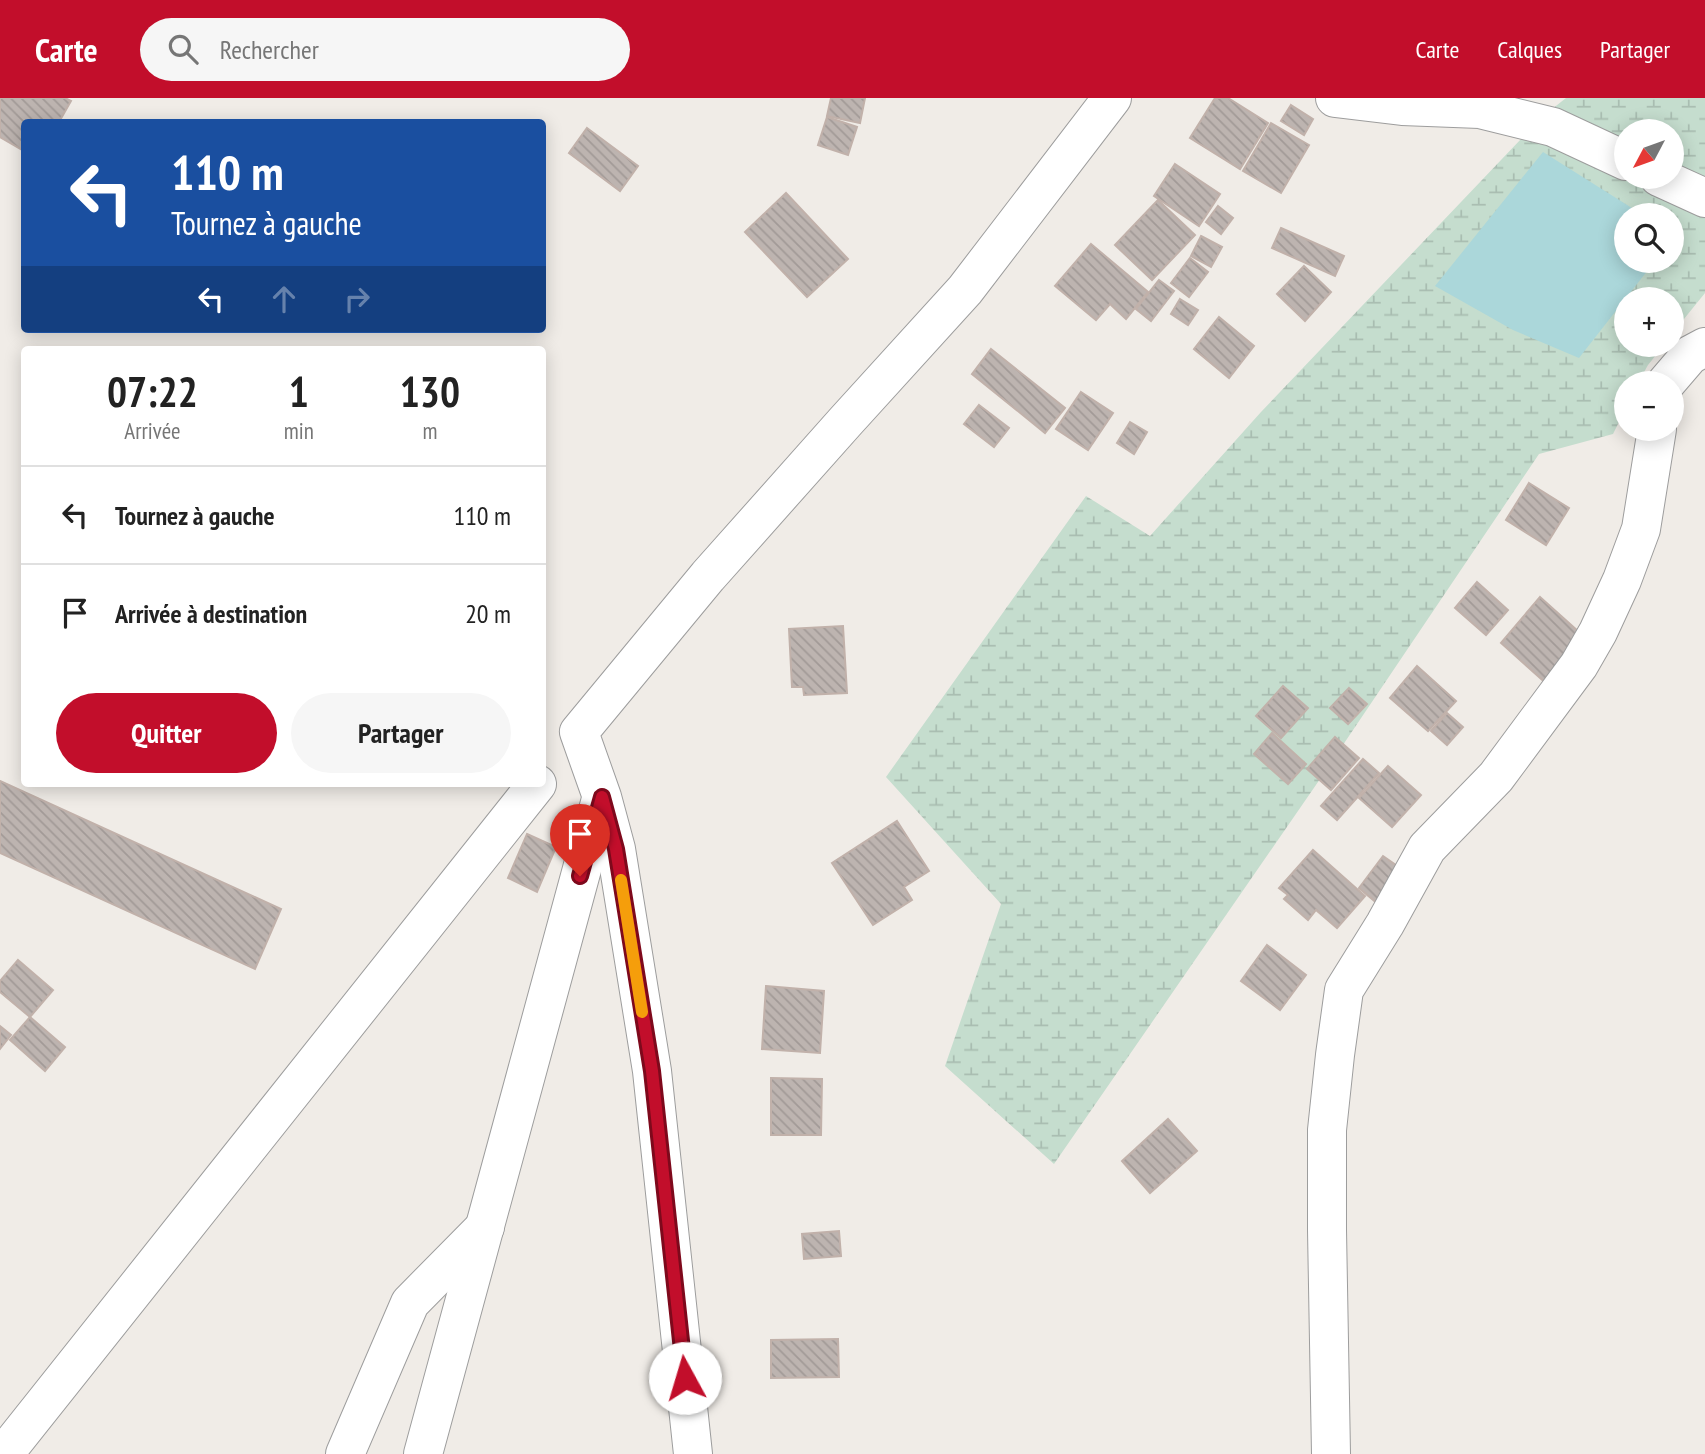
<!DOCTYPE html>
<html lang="fr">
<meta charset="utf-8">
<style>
:root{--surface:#fff;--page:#f6f6f6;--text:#222;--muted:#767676;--line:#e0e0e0;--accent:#c20e2b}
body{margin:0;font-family:"PT Sans Narrow",sans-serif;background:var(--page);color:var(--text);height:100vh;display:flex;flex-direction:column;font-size:26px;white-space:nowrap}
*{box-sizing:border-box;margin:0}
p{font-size:23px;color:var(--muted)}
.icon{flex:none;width:38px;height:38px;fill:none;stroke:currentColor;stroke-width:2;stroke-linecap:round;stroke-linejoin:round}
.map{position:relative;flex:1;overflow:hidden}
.details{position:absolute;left:21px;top:248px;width:525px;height:441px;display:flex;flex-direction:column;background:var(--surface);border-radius:7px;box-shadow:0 4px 18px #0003}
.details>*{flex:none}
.top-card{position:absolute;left:21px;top:21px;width:525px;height:214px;border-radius:7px;box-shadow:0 4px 18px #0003;background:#1a4fa0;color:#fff;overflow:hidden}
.needle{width:46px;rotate:229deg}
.controls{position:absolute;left:1614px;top:21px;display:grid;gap:14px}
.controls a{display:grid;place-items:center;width:70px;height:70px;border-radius:50%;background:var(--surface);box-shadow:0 4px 18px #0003;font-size:35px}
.pin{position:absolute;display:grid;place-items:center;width:60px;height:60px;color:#fff;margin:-72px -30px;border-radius:50% 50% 50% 0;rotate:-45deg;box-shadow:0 0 7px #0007}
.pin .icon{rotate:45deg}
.me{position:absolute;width:77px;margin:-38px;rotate:354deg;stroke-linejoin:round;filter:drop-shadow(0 0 5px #0008)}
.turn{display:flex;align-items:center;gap:24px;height:147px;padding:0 35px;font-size:32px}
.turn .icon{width:91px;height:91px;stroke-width:2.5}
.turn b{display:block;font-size:49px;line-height:60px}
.lanes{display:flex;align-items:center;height:66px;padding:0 35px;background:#0003;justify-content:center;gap:35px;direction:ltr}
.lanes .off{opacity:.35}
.eta{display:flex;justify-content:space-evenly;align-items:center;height:119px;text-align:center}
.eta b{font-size:42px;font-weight:800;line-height:49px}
.primary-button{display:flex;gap:14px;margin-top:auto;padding:14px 35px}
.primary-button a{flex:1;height:80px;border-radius:42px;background:var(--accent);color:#fff;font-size:28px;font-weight:800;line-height:80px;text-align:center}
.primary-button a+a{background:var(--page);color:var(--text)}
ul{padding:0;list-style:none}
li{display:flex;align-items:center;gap:21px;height:98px;padding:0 35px;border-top:2px solid var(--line)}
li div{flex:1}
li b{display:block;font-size:26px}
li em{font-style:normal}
header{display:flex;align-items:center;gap:42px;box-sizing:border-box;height:98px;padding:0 35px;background:var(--accent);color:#fff}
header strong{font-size:33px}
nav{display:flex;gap:38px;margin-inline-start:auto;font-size:24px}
.search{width:490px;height:63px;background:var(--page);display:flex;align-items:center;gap:18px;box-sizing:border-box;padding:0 24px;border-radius:38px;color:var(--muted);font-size:26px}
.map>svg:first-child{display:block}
.wetland{fill:url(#wetland-marsh);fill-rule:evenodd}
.water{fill:#abd7da}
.building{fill:url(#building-back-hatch);stroke:#c1b1aa;stroke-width:2}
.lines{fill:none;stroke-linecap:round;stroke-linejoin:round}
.minor-casing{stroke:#9d9d9d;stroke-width:40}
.minor{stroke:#fff;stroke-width:38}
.route-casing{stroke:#7e091c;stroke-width:18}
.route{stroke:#c20e2b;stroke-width:12}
.slow{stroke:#f59e0b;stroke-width:12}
</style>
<header>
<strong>Carte</strong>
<div class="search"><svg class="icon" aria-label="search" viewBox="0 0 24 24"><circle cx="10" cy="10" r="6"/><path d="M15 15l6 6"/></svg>Rechercher</div>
<nav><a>Carte</a><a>Calques</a><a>Partager</a></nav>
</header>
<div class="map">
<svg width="1705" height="1356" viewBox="0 0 1705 1356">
<defs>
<pattern id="wetland-marsh" width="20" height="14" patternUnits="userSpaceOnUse" patternTransform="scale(1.75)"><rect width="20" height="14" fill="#c5ddce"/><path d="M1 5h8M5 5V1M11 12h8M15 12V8" fill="none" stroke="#a9bdb1"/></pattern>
<pattern id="building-back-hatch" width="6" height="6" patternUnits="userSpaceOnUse" patternTransform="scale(1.75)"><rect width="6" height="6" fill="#bdb4b0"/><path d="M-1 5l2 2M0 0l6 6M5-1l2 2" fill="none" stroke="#a29a97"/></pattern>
</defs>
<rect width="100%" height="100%" fill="#f0ece7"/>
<path class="wetland" d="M1566,0H1705V195L1671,237V201H1626V247H1664L1648,267L1638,285H1626V310L1613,336L1539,356L1318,684L1054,1066L945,968L1001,806L886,679L1086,398L1150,438L1261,314L1542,19ZM1626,33H1671V79H1626ZM1626,117H1671V163H1626Z"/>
<path class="water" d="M1543,54L1643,117H1626V163H1655L1579,260L1513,232L1435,188Z"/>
<g class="building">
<path d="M0,0H65L71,3L59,24H24V53L0,39Z"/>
<path d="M831,0H865L860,25L827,18Z"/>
<path d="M1215,0H1228L1268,25L1240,71L1190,40Z"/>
<path d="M1291,7L1313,21L1304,37L1281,23Z"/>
<path d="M827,19L857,29L848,57L818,47Z"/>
<path d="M1271,25L1309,47L1281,95L1243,73Z"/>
<path d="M587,30L638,68L620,93L569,55Z"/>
<path d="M1175,66L1220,96L1199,128L1154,98Z"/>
<path d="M786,95L848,161L807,199L745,134Z"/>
<path d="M1158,102L1195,137L1152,182L1115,147Z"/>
<path d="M1218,108L1233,120L1221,136L1206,124Z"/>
<path d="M1281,130L1344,158L1335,178L1272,150Z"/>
<path d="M1201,138L1222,149L1211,169L1191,158Z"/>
<path d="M1091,146L1148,194L1126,221L1110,206L1096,222L1055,188Z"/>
<path d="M1190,160L1208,174L1189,199L1171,185Z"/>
<path d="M1304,168L1331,194L1305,223L1277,196Z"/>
<path d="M1159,182L1174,193L1151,223L1136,211Z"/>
<path d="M1180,201L1198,212L1188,227L1171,216Z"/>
<path d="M1219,219L1254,248L1229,280L1194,251Z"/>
<path d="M991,251L1065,310L1045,335L972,276Z"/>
<path d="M1081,294L1113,315L1088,352L1056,331Z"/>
<path d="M979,307L1009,330L994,349L964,326Z"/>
<path d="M1130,324L1147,334L1134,356L1117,345Z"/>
<path d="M1529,385L1569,410L1546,447L1506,422Z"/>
<path d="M1477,484L1508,512L1486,537L1455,510Z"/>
<path d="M1540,499L1588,542L1548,587L1501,545Z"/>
<path d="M843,528L847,595L804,597L803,589H792L789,531Z"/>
<path d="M1417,568L1456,603L1428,633L1390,600Z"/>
<path d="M1283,588L1308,610L1281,640L1256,618Z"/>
<path d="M1349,590L1367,606L1348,626L1330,610Z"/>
<path d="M1447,615L1463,629L1447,647L1431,633Z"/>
<path d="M1272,635L1306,666L1288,686L1254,656Z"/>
<path d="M1335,639L1359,660L1331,692L1307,671Z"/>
<path d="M1363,661L1379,675L1337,722L1321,708Z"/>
<path d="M1388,668L1421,697L1392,729L1359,700Z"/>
<path d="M0,683L281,811L255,871L0,755Z"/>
<path d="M897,723L929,773L904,789L912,802L873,827L832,765Z"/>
<path d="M527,736L556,749L537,794L508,780Z"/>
<path d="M1313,752L1365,798L1337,830L1316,812L1308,822L1284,801L1288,797L1279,790Z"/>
<path d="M1383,758L1403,772L1378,806L1359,790Z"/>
<path d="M1267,847L1306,877L1280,912L1241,883Z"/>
<path d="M18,862L53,892L30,919L0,894V883Z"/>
<path d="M766,888L824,893L820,955L762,951Z"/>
<path d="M30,919L65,949L45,973L10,942Z"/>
<path d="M0,928L11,937L0,951Z"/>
<path d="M771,980L822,981L821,1037H771Z"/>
<path d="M1168,1021L1197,1053L1150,1095L1122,1063Z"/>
<path d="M839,1133L841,1158L804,1161L802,1136Z"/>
<path d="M838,1241L839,1279L771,1280V1242Z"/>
</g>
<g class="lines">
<defs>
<g id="minor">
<path d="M1335,0L1402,8L1480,11L1553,29L1626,63"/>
<path d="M1659,79L1705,100"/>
<path d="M1666,285L1690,257L1705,249"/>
<path d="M4,1356L537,686"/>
<path d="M345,1356L410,1205L485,1129"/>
<path d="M423,1356L601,701"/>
<path d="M693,1356L652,973L616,751L602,699L579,634L708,478L845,324L965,192L1112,0"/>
<path d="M1331,1356L1327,1132V1032L1335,957L1344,892L1385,826L1427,750L1496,679L1579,567L1598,534L1622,482L1641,431L1657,331"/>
</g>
</defs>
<use href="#minor" class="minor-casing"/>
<use href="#minor" class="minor"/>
</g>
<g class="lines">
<defs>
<path id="route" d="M580,778L602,699L616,751L652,973L685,1280"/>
</defs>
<use href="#route" class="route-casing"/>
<use href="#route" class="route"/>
<path class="slow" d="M621,782L642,914"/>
</g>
</svg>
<div class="controls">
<a><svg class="needle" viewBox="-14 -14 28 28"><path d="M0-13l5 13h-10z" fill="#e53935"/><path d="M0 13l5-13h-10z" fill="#767676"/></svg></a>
<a><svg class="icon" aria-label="search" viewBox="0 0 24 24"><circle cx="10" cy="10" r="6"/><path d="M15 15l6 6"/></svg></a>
<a>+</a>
<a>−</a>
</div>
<div class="pin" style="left:580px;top:778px;background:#d93025"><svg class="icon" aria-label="arrive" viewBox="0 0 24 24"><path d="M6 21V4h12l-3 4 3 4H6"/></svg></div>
<svg class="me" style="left:685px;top:1280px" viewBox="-20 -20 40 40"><circle r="19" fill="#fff"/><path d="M0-13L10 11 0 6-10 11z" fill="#c20e2b"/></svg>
<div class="top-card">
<div class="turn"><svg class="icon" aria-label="left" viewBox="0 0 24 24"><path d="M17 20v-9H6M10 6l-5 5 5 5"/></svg><div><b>110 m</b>Tournez à gauche</div></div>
<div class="lanes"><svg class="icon" aria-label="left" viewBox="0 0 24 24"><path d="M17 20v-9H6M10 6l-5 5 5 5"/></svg><svg class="icon off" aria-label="ahead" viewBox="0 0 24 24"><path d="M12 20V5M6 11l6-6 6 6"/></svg><svg class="icon off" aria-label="right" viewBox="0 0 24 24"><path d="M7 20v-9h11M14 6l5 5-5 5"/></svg></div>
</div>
<section class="details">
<div class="eta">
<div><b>07:22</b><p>Arrivée</p></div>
<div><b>1</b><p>min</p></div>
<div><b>130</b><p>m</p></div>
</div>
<ul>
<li><svg class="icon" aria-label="left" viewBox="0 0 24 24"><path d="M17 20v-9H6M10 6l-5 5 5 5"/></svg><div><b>Tournez à gauche</b></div><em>110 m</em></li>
<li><svg class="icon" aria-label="arrive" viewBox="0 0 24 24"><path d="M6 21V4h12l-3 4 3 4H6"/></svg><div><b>Arrivée à destination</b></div><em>20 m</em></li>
</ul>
<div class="primary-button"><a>Quitter</a><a>Partager</a></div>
</section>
</div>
